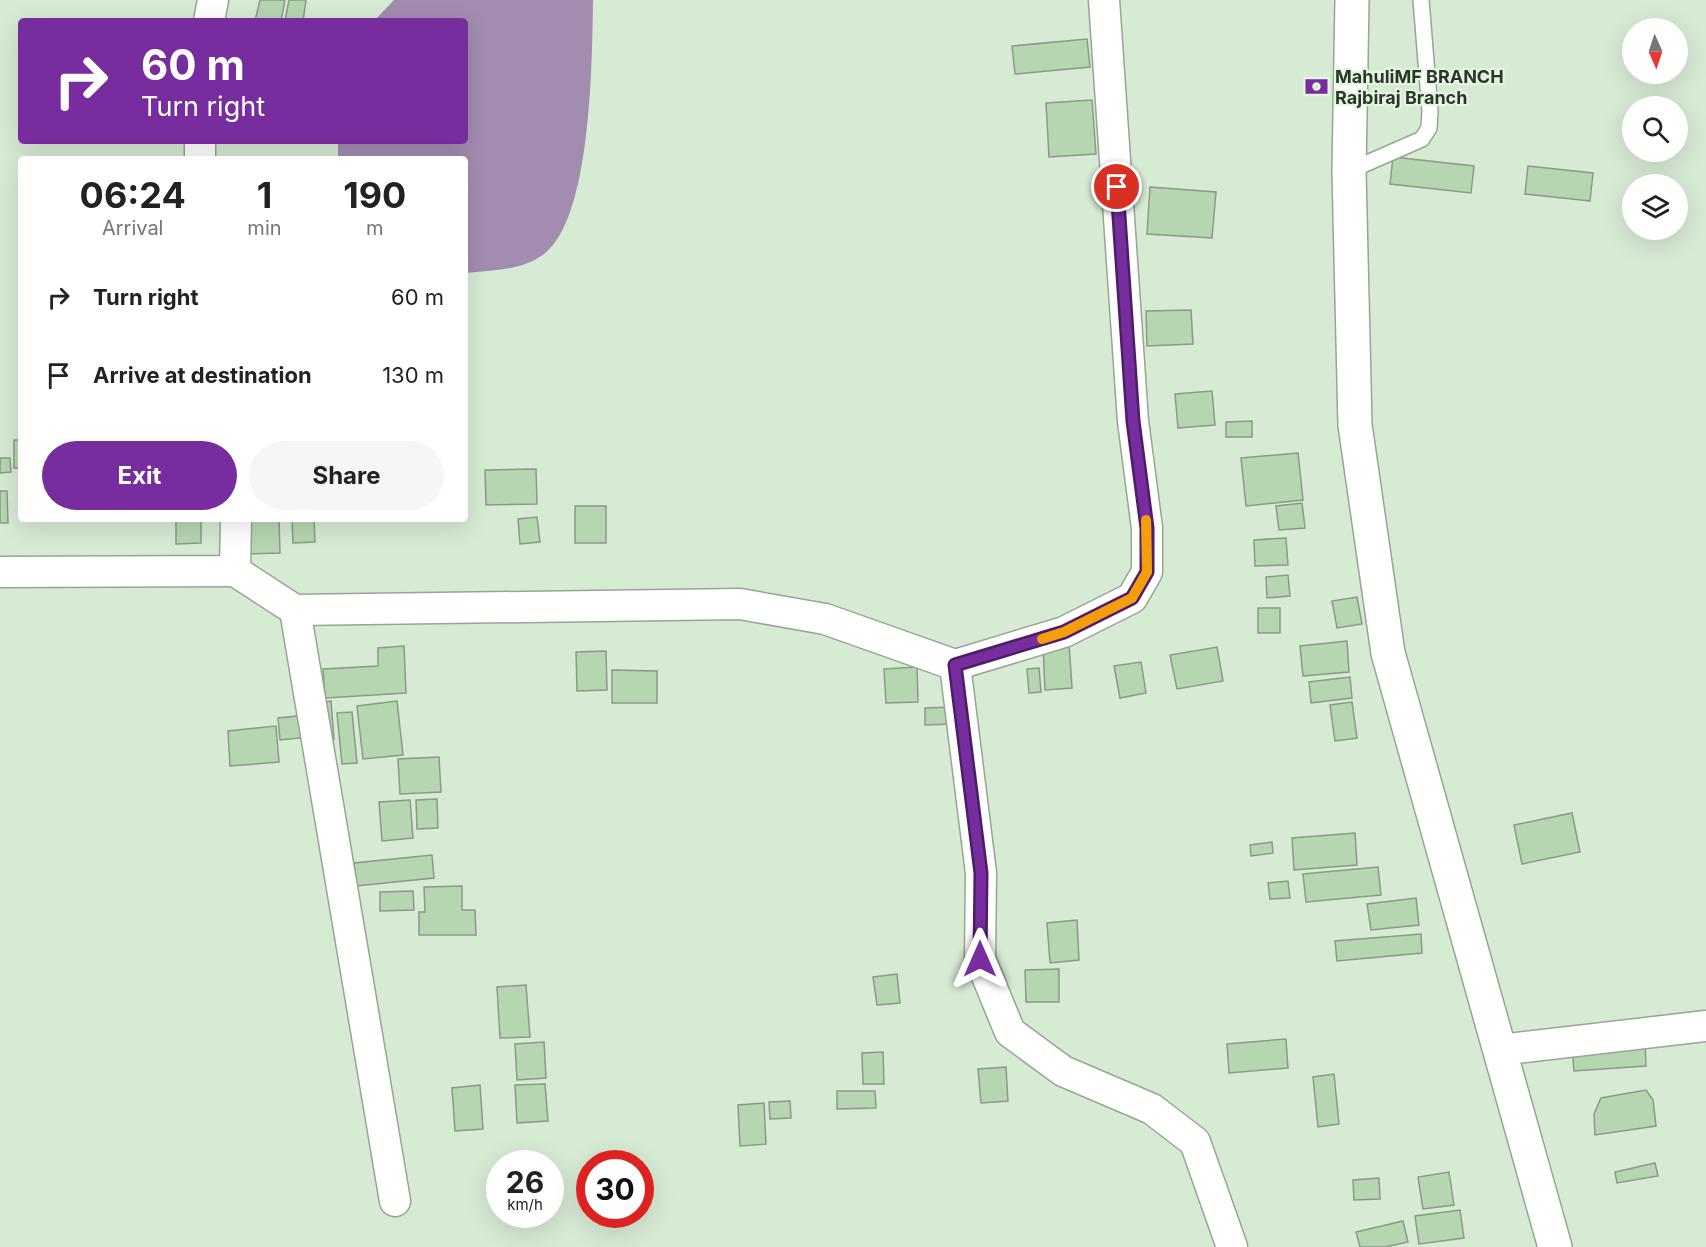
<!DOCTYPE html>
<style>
:root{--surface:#fff;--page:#f6f6f6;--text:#222;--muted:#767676;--accent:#782d9f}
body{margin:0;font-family:Inter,sans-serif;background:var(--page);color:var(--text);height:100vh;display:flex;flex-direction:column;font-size:22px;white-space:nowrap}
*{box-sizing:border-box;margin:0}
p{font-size:20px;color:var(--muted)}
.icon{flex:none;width:33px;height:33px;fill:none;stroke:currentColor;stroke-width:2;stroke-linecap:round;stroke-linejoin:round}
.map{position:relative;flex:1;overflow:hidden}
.details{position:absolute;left:18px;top:156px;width:450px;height:366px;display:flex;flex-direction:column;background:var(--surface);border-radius:6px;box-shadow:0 6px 24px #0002}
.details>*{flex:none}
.banner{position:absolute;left:18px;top:18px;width:450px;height:126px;border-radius:6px;box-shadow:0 6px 24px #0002;background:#782d9f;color:#fff;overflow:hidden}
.needle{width:39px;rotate:177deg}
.fabs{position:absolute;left:1622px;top:18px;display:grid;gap:12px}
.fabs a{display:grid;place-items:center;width:66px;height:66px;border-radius:50%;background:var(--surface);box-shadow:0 6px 24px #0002;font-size:30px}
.speed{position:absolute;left:486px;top:1150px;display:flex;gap:12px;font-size:30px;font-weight:700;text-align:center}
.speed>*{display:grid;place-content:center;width:78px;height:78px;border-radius:50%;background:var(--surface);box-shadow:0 6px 24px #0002;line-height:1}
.speed small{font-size:15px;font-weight:400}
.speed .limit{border:9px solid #d22;background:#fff;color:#111}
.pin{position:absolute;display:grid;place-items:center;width:51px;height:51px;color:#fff;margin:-26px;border:3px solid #fff;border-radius:50%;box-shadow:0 2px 6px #0007}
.me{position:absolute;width:66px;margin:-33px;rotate:0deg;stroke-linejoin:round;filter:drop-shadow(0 0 4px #0008)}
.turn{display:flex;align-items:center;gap:21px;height:126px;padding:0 24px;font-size:27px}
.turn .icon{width:78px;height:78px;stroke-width:2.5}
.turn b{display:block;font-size:42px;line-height:51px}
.eta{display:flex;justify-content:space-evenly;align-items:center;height:102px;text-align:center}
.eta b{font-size:36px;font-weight:700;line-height:42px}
.button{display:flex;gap:12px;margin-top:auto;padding:12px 24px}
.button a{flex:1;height:69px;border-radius:36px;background:var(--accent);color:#fff;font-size:24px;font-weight:700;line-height:69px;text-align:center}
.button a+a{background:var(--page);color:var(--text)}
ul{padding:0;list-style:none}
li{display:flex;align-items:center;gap:18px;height:78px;padding:0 24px}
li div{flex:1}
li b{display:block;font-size:22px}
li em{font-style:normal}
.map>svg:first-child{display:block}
.water{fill:#a28cb0}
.building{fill:#b6d5b1;stroke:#899b86;stroke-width:1.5}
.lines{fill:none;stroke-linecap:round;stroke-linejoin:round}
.lane-casing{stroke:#95a792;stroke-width:18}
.street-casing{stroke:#95a792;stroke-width:33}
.primary-casing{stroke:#95a792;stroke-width:36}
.lane{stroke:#fff;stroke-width:15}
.street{stroke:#fff;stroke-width:30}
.primary{stroke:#fff;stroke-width:33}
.route-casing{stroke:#4e1d67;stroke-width:15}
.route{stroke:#782d9f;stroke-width:10}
.slow{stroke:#f59e0b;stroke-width:10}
.labels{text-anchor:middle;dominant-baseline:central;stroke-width:4.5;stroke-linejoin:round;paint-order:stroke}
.poi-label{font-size:18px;font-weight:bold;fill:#2e352d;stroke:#e4f7e1;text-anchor:start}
</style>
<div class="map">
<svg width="1706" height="1247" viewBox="0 0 1706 1247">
<rect width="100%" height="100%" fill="#d7ead4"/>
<path class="water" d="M394,0H593C592,59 592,217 544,254C522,271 491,270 465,273V159H338V141H465V21H374Z"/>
<g class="building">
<path d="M260,0H285L281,21H255Z"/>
<path d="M289,0H306L303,21H285Z"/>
<path d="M1087,39L1090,67L1015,74L1012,46Z"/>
<path d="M1092,100L1096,154L1049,157L1046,103Z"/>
<path d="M1393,157L1474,166L1471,193L1390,184Z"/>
<path d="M1528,166L1593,173L1590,201L1525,194Z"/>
<path d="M1150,187L1216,192L1212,238L1147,234Z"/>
<path d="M1191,310L1193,344L1147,346L1146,311Z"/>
<path d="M1212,391L1215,425L1178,428L1175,394Z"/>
<path d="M1252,421V437H1226V422Z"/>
<rect x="14" y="440" width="7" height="28"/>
<path d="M1298,453L1303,500L1246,506L1241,458Z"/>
<path d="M0,458H10L11,472L0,473Z"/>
<path d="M536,469L537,504L486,505L485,470Z"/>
<path d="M0,491H7L8,523H0Z"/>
<path d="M1302,503L1305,528L1279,530L1276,506Z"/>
<rect x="575" y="506" width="31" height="37"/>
<path d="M537,517L540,542L520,544L518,519Z"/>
<path d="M176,519H201V543L176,544Z"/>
<path d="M245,519H279L280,553L245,554Z"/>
<path d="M292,519H314L315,542L293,543Z"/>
<path d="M1286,538L1288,565L1255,566L1254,540Z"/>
<path d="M1288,575L1290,596L1267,598L1266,577Z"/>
<path d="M1357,597L1362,624L1337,628L1332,601Z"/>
<rect x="1258" y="608" width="22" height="25"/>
<path d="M1347,641L1349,672L1303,676L1300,646Z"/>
<path d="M1069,643L1072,688L1045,690L1043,645Z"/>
<path d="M404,646L406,693L325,698L323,669L378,666V648Z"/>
<path d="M1217,647L1223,681L1177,689L1170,655Z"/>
<path d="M606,651L607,690L577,691L576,652Z"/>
<path d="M1141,662L1146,693L1120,698L1114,666Z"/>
<path d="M917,667L918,702L886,703L884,669Z"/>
<path d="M1039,668L1041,692L1029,693L1027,669Z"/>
<path d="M612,670L657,671V703H612Z"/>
<path d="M1350,677L1352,698L1311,703L1309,682Z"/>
<path d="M331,701L334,739L321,740L318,703Z"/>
<path d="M397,701L403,755L363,759L357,706Z"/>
<path d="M1352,702L1357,738L1335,741L1330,705Z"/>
<path d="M952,707L953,724L925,725V708Z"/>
<path d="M352,712L357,763L342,764L337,713Z"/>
<path d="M306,715L309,737L280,740L278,718Z"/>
<path d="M276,726L279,762L230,766L228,731Z"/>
<path d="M439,757L441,792L400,794L398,759Z"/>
<path d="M437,799L438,828L417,829L416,800Z"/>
<path d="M410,800L413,838L382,841L379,802Z"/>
<path d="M1572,813L1580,852L1522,864L1514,825Z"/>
<path d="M1355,833L1357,865L1294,870L1292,838Z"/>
<path d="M1272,842L1273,853L1251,856L1250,845Z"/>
<path d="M432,855L434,878L356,886L354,863Z"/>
<path d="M1378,867L1381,895L1306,902L1303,874Z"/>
<path d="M1288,881L1290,898L1270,899L1268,883Z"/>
<path d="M462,886V910H475L476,935H419V912H425L424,887Z"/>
<path d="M413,891L414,910L380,911V892Z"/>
<path d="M1416,898L1419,925L1371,930L1367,904Z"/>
<path d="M1077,920L1079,960L1050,963L1047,923Z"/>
<path d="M1421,934L1422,953L1337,961L1335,941Z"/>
<path d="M1059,969V1002H1026L1025,970Z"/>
<path d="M897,974L900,1003L877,1005L873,977Z"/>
<path d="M526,985L530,1037L500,1038L497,987Z"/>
<path d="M1286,1039L1288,1068L1229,1073L1227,1044Z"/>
<path d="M1645,1041L1646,1066L1574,1071L1572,1047Z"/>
<path d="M544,1042L546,1078L517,1080L515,1044Z"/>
<path d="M883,1052L884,1084H863L862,1053Z"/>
<path d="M1006,1067L1008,1101L981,1103L978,1069Z"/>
<path d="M1334,1074L1339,1124L1318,1127L1313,1077Z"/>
<path d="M545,1084L548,1121L517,1123L515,1085Z"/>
<path d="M480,1085L483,1129L455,1131L452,1088Z"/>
<path d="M1646,1090L1653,1100L1656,1126L1595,1135L1594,1114L1601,1098Z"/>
<path d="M837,1091H875L876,1108L837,1109Z"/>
<path d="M790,1101L791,1118L770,1119L769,1102Z"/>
<path d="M764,1103L766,1144L740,1146L738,1105Z"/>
<path d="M1655,1163L1658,1176L1617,1183L1615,1172Z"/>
<path d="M1449,1172L1454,1205L1423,1209L1418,1177Z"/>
<path d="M1379,1178L1380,1199L1354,1200L1353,1180Z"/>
<path d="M1460,1210L1464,1238L1419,1244L1415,1216Z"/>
<path d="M1403,1221L1408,1242L1385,1247H1360L1356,1232Z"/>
</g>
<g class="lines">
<defs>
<path id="lane" d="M1349,171L1422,139L1429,128L1430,111L1421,0"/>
<g id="street">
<path d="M1104,0L1133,421L1147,528V572L1132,598L1064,632L955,665L981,873L980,959L1010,1032L1063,1071L1152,1109L1195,1142L1232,1247"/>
<path d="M209,21L213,0"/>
<path d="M200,159V141"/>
<path d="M235,571L295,610L740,604L825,619L955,665"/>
<path d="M0,572L235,571L236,519"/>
<path d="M295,610L395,1201"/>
<path d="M1500,1050L1706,1026"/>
</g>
<path id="primary" d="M1352,0L1349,171L1355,425L1388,653L1555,1247"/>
</defs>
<use href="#lane" class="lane-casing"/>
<use href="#street" class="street-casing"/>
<use href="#primary" class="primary-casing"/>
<use href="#lane" class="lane"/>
<use href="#street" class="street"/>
<use href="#primary" class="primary"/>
</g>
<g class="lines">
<defs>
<path id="route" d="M980,959L981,873L955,665L1064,632L1132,598L1147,572V528L1133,421L1117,187"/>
</defs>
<use href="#route" class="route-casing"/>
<use href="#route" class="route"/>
<path class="slow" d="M1042,639L1064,632L1132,598L1147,572L1146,520"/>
</g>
<defs>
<symbol id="bank-bare" viewBox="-9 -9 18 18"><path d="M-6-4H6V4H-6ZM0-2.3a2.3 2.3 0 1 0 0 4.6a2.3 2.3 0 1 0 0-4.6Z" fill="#782d9f" stroke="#e4f7e1" stroke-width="2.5" paint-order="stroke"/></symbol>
</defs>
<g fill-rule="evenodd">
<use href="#bank-bare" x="1300" y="70" width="33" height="33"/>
</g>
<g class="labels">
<g class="poi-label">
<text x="1335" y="76">MahuliMF BRANCH<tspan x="1335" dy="21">Rajbiraj Branch</tspan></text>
</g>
</g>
</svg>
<div class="fabs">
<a><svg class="needle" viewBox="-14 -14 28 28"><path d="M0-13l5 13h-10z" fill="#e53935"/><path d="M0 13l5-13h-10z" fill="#767676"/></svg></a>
<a><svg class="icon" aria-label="search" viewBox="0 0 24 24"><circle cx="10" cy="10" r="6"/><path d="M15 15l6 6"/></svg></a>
<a><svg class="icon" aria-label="layers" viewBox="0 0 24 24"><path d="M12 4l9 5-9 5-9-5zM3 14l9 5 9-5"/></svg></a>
</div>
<div class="speed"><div>26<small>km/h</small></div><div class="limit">30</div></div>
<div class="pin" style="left:1117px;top:187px;background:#d93025"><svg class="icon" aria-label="arrive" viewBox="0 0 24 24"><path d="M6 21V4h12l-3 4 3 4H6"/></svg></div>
<svg class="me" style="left:980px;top:959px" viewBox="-20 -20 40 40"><path d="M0-17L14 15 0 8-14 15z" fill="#782d9f" stroke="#fff" stroke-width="4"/></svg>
<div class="banner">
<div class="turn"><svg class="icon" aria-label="right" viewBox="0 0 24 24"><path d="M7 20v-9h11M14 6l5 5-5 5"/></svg><div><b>60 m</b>Turn right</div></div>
</div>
<section class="details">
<div class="eta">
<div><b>06:24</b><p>Arrival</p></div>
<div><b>1</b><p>min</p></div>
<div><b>190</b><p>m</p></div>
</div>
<ul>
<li><svg class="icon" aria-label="right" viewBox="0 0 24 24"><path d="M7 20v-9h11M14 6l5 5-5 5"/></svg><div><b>Turn right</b></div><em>60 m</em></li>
<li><svg class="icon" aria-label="arrive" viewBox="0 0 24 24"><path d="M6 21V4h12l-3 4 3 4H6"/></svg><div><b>Arrive at destination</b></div><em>130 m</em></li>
</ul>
<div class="button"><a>Exit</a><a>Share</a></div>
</section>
</div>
